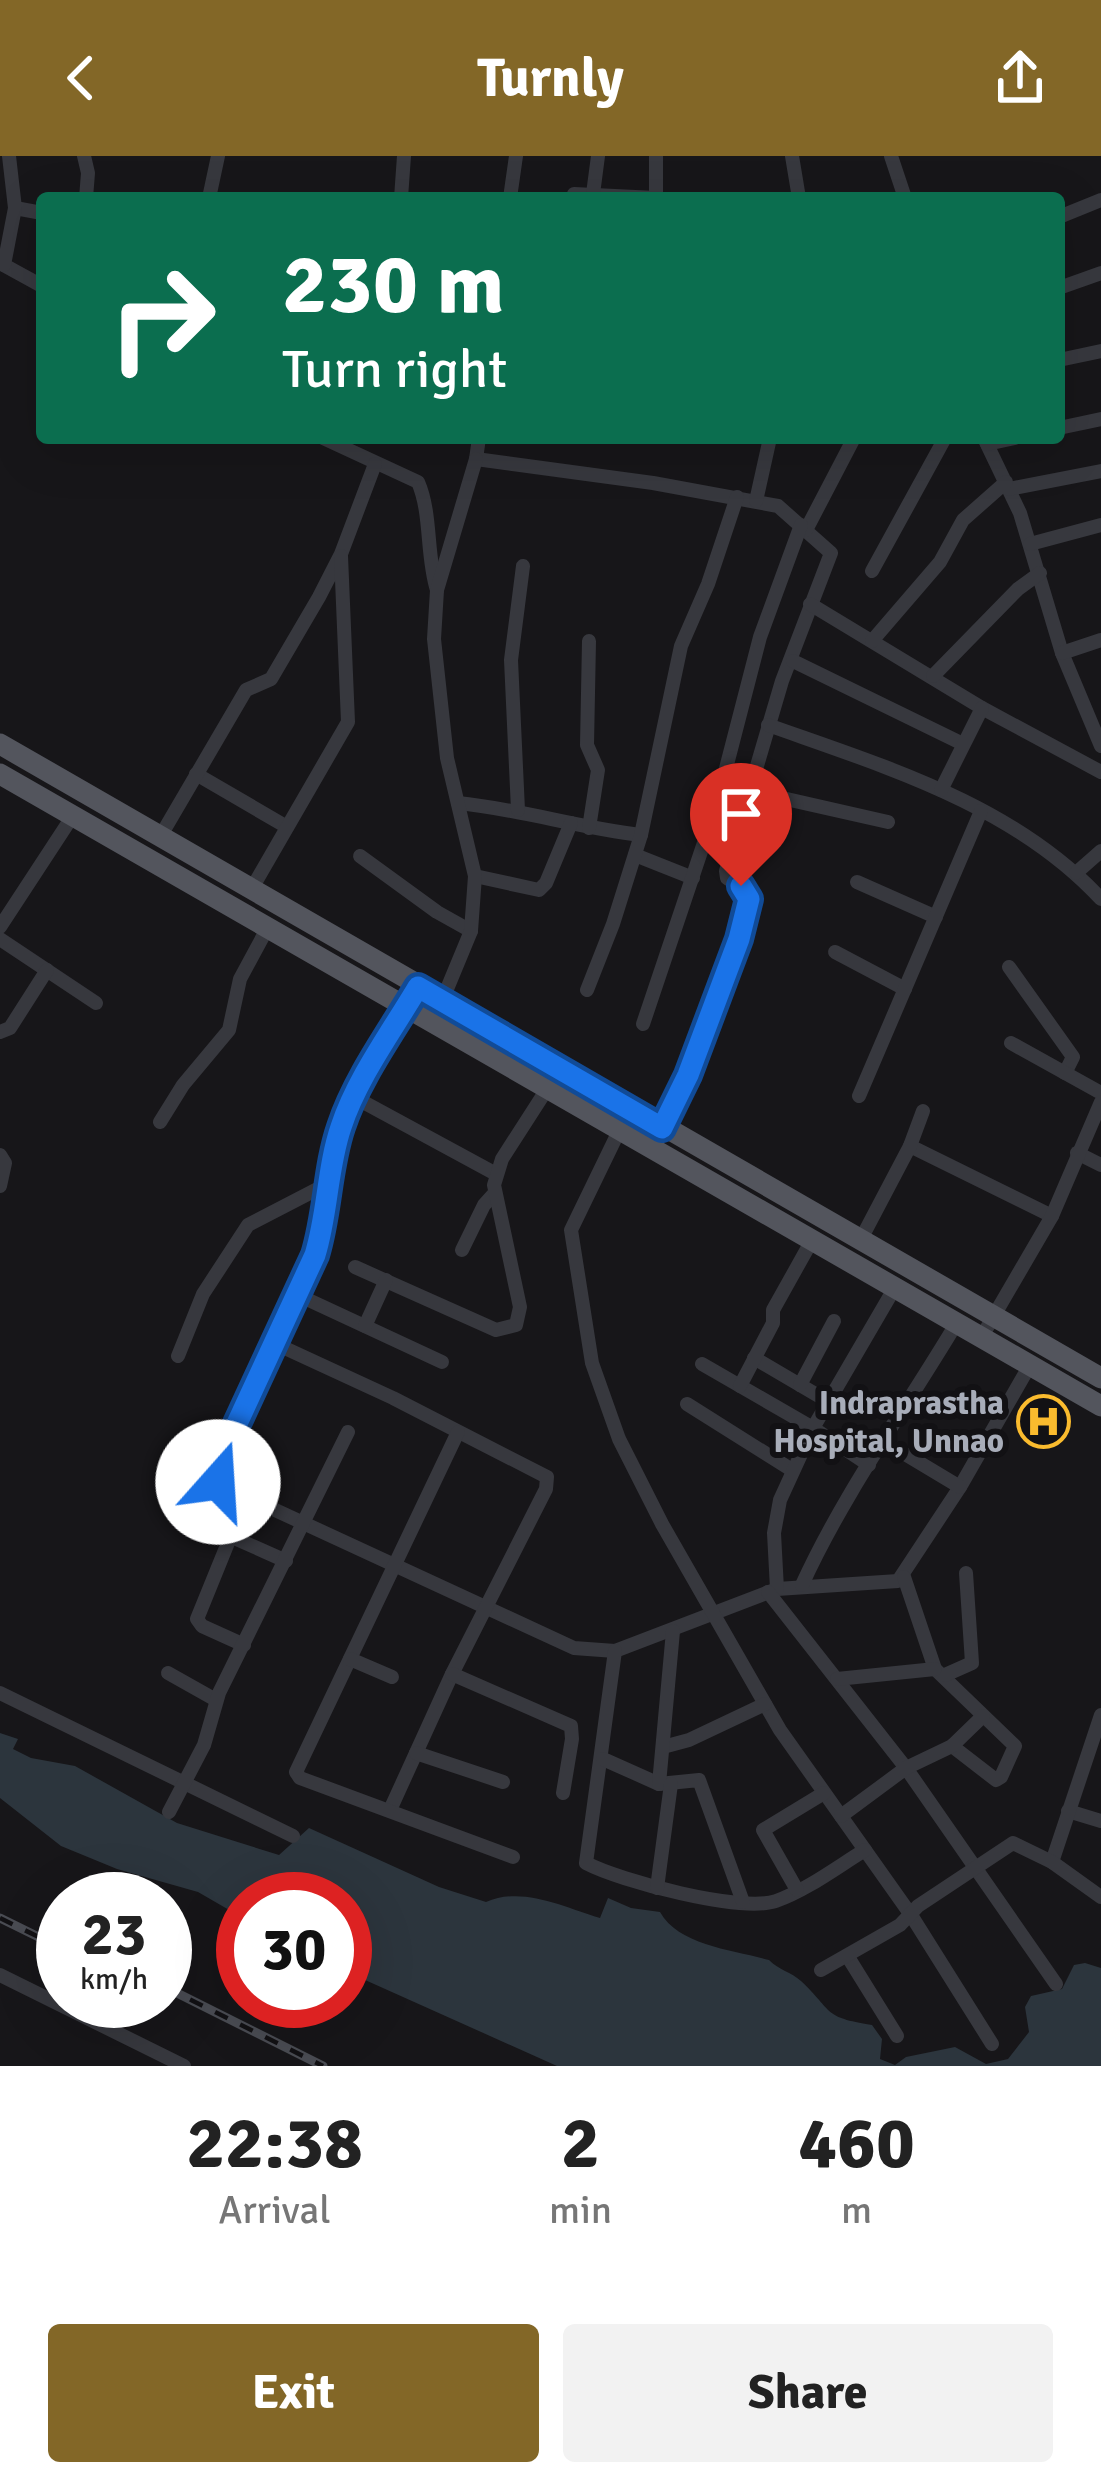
<!DOCTYPE html>
<style>
:root{--surface:#fff;--page:#f2f2f2;--text:#222;--muted:#767676;--accent:#836727}
body{margin:0;font-family:Signika,sans-serif;background:var(--page);color:var(--text);height:100vh;display:flex;flex-direction:column;font-size:45px;white-space:nowrap}
*{box-sizing:border-box;margin:0}
p{font-size:39px;color:var(--muted)}
.icon{flex:none;width:66px;height:66px;fill:none;stroke:currentColor;stroke-width:2;stroke-linecap:round;stroke-linejoin:round}
.map{position:relative;height:1910px;overflow:hidden}
.sheet{display:flex;flex-direction:column;background:var(--surface);flex:1}
.sheet>*{flex:none}
.top-card{position:absolute;left:36px;top:36px;width:1029px;height:252px;border-radius:12px;box-shadow:0 12px 48px #0002;background:#0b6e4f;color:#fff;overflow:hidden}
.speed{position:absolute;left:36px;top:1716px;display:flex;gap:24px;font-size:60px;font-weight:700;text-align:center}
.speed>*{display:grid;place-content:center;width:156px;height:156px;border-radius:50%;background:var(--surface);box-shadow:0 12px 48px #0002;line-height:1}
.speed small{font-size:30px;font-weight:400}
.speed .limit{border:18px solid #d22;background:#fff;color:#111}
.pin{position:absolute;display:grid;place-items:center;width:102px;height:102px;color:#fff;margin:-123px -51px;border-radius:50% 50% 50% 0;rotate:-45deg;box-shadow:0 0 12px #0007}
.pin .icon{rotate:45deg}
.me{position:absolute;width:132px;margin:-66px;rotate:19deg;stroke-linejoin:round;filter:drop-shadow(0 0 9px #0008)}
.turn{display:flex;align-items:center;gap:42px;height:252px;padding:0 48px;font-size:54px}
.turn .icon{width:156px;height:156px;stroke-width:2.5}
.turn b{display:block;font-size:84px;line-height:102px}
.eta{display:flex;justify-content:space-evenly;align-items:center;height:204px;text-align:center}
.eta b{font-size:72px;font-weight:700;line-height:84px}
.cta{display:flex;gap:24px;margin-top:auto;padding:24px 48px}
.cta a{flex:1;height:138px;border-radius:12px;background:var(--accent);color:#fff;font-size:48px;font-weight:700;line-height:138px;text-align:center}
.cta a+a{background:var(--page);color:var(--text)}
header{display:flex;justify-content:space-between;align-items:center;height:156px;padding:0 48px;background:var(--accent);color:#fff;font-size:54px;font-weight:700}
.map>svg:first-child{display:block}
.water{fill:#2c353d}
.building{fill:url(#building-cross-hatch)}
.lines{fill:none;stroke-linecap:round;stroke-linejoin:round}
.street{stroke:#37383e;stroke-width:14}
.primary{stroke:#53555d;stroke-width:21}
.rail-casing{stroke:#4a4c53;stroke-width:9}
.rail{stroke:#121114;stroke-width:4.5;stroke-dasharray:14;stroke-linecap:butt}
.route-casing{stroke:#114b97;stroke-width:30}
.route{stroke:#1a73e8;stroke-width:21}
.labels{text-anchor:middle;dominant-baseline:central;stroke-width:12;stroke-linejoin:round;paint-order:stroke}
.poi-label{font-size:33px;font-weight:bold;fill:#a8adb9;stroke:#121114;text-anchor:end}
</style>
<header><svg class="icon" aria-label="back" viewBox="0 0 24 24"><path d="M15 5l-7 7 7 7"/></svg>Turnly<svg class="icon" aria-label="share" viewBox="0 0 24 24"><path d="M12 15V3M7 8l5-5 5 5M5 13v7h14v-7"/></svg></header>
<div class="map">
<svg width="1101" height="1910" viewBox="0 0 1101 1910">
<defs>
<pattern id="building-cross-hatch" width="8" height="8" patternUnits="userSpaceOnUse" patternTransform="scale(3)"><rect width="8" height="8" fill="#2a292d"/><path d="M0 0l8 8M0 8l8-8" fill="none" stroke="#464549"/></pattern>
</defs>
<rect width="100%" height="100%" fill="#171619"/>
<path class="water" d="M0,1577L18,1583L13,1593L31,1602L75,1610L177,1667L279,1699L309,1672L439,1731L486,1746C522,1730 564,1751 600,1762L608,1742L631,1752L660,1756C679,1790 734,1794 769,1804C779,1814 791,1816 801,1825C834,1856 822,1861 872,1869L882,1883L880,1903L895,1909L906,1901L955,1891L986,1908L1008,1903L1029,1876L1025,1851L1031,1840L1062,1833L1074,1809L1085,1807L1101,1812V1910H557L345,1815V1743H243V1762L198,1736L117,1713L61,1690L0,1642Z"/>
<path class="building" d="M1036,1246L1059,1257L1044,1287L1021,1276Z"/>
<g class="lines">
<g class="street">
<path d="M84,0L88,17L86,42"/>
<path d="M792,0L799,42"/>
<path d="M891,0L905,42"/>
<path d="M574,38L656,42"/>
<path d="M593,38L598,0"/>
<path d="M209,42L218,0"/>
<path d="M401,42L404,0"/>
<path d="M510,42L516,0"/>
<path d="M656,42V0"/>
<path d="M15,52L42,57"/>
<path d="M1059,61L1101,44"/>
<path d="M0,107L42,130"/>
<path d="M4,109L15,52L9,0"/>
<path d="M1059,132L1101,117"/>
<path d="M1059,204L1101,195"/>
<path d="M1059,272L1101,263"/>
<path d="M323,282L418,326C432,358 426,400 437,434"/>
<path d="M479,282L476,303L653,327L778,350L831,397L782,525L726,715L727,722L749,737L738,783L688,919L662,972"/>
<path d="M984,282L1020,357L1062,497L1101,590"/>
<path d="M987,288L1015,282"/>
<path d="M1009,333L1101,315"/>
<path d="M756,345L770,282"/>
<path d="M806,374L854,282"/>
<path d="M1030,388L1101,369"/>
<path d="M872,415L945,282"/>
<path d="M810,448L982,552L1101,616"/>
<path d="M872,485L940,406L963,364L1006,326"/>
<path d="M1062,497L1101,484"/>
<path d="M793,505L963,588"/>
<path d="M933,520L1018,433L1040,417"/>
<path d="M768,569C886,611 1014,649 1101,743"/>
<path d="M196,618L287,671"/>
<path d="M941,634L982,552"/>
<path d="M751,635L888,666"/>
<path d="M458,647C520,653 579,672 641,679"/>
<path d="M518,654L511,504L523,410"/>
<path d="M589,672L598,614L587,589L589,485"/>
<path d="M160,681L246,534L271,523L319,441L341,398L375,308"/>
<path d="M635,699L693,722"/>
<path d="M360,700L437,756L471,775"/>
<path d="M1076,717L1101,695"/>
<path d="M475,720L539,734L546,727L571,667"/>
<path d="M857,726L936,761"/>
<path d="M251,734L348,566L341,400"/>
<path d="M0,771L72,661"/>
<path d="M0,783L96,847"/>
<path d="M835,796L905,833"/>
<path d="M1009,811L1073,901L1065,917"/>
<path d="M418,831C392,875 356,922 341,971C327,1012 328,1057 315,1099L215,1315V1323L221,1329L574,1492L615,1495L777,1433L898,1425L960,1331L1030,1209"/>
<path d="M587,834L613,768L641,679L681,490L708,428L737,341"/>
<path d="M442,845L471,775L475,720L447,602L434,483L437,434L476,303"/>
<path d="M643,868L716,651L760,481L801,369"/>
<path d="M0,876L10,872L47,814"/>
<path d="M1011,887L1101,937"/>
<path d="M859,940L981,655"/>
<path d="M354,941L496,1018"/>
<path d="M160,966L183,929L229,874L240,823L267,773"/>
<path d="M619,975L571,1074L592,1207L619,1283L662,1368L780,1574L911,1759L992,1888"/>
<path d="M910,990L1052,1060"/>
<path d="M1077,997L1101,1009"/>
<path d="M0,999L5,1007L0,1030"/>
<path d="M860,1085L910,990L923,955"/>
<path d="M462,1094L484,1049L493,1039"/>
<path d="M355,1111L496,1174L516,1169L520,1151L494,1029L502,1003L547,933"/>
<path d="M300,1140L442,1206"/>
<path d="M365,1170L386,1124"/>
<path d="M981,1182L1052,1060L1101,946"/>
<path d="M276,1188L393,1242L547,1321L546,1333L452,1518L390,1654"/>
<path d="M178,1200L203,1138L248,1069L331,1026"/>
<path d="M754,1202L829,1246"/>
<path d="M702,1208L813,1272L869,1309"/>
<path d="M800,1229L834,1165"/>
<path d="M740,1230L773,1167V1154L811,1086"/>
<path d="M687,1248L792,1314"/>
<path d="M458,1276L296,1616L300,1622L513,1701"/>
<path d="M885,1286L960,1331"/>
<path d="M230,1380L286,1405"/>
<path d="M904,1421L935,1513L1015,1590L1001,1621L996,1624L952,1590"/>
<path d="M802,1429C844,1337 904,1255 956,1168"/>
<path d="M777,1433L774,1377L780,1344L813,1272L894,1133"/>
<path d="M768,1436L906,1612L1056,1828"/>
<path d="M244,1489L202,1470L197,1463L247,1340"/>
<path d="M615,1495L586,1707C620,1725 741,1757 776,1745C807,1734 837,1711 865,1694"/>
<path d="M350,1503L392,1521"/>
<path d="M168,1517L216,1544"/>
<path d="M452,1518L571,1570L572,1583L563,1637"/>
<path d="M945,1519L972,1507L966,1417"/>
<path d="M837,1523L935,1513"/>
<path d="M0,1537L293,1680"/>
<path d="M663,1591L689,1584L765,1548"/>
<path d="M416,1597L503,1626"/>
<path d="M603,1603L659,1628L699,1624L743,1746"/>
<path d="M659,1628L673,1475"/>
<path d="M1068,1655L1101,1665"/>
<path d="M169,1656L204,1589L219,1537L348,1276"/>
<path d="M841,1660L906,1612L952,1590L983,1560"/>
<path d="M1052,1706L1101,1559"/>
<path d="M657,1732L671,1628"/>
<path d="M797,1734L763,1674L824,1637"/>
<path d="M848,1801L897,1880"/>
<path d="M821,1814L900,1769L918,1750L1013,1687L1052,1706L1101,1741"/>
<path d="M0,1819L184,1910"/>
</g>
<g class="primary">
<path d="M0,588L1101,1222"/>
<path d="M0,618L1101,1250"/>
</g>
<defs>
<g id="rail">
<path d="M0,1762L63,1793"/>
<path d="M165,1831L323,1910"/>
</g>
</defs>
<use href="#rail" class="rail-casing"/>
<use href="#rail" class="rail"/>
</g>
<g class="lines">
<defs>
<path id="route" d="M218,1326L215,1315L315,1099C328,1057 327,1012 341,971C357,922 392,875 418,831L662,972L688,919L739,783L749,743L741,730"/>
</defs>
<use href="#route" class="route-casing"/>
<use href="#route" class="route"/>
</g>
<defs>
<symbol id="hospital-ring" viewBox="-11 -11 22 22"><circle r="9.5" fill="#121114" stroke="#fabb2e" stroke-width="1.5"/><path d="M-5-5h3v3.5h4V-5h3V5h-3V1.5h-4V5h-3Z" fill="#fabb2e"/></symbol>
</defs>
<g fill-rule="evenodd">
<use href="#hospital-ring" x="1014" y="1236" width="59" height="59"/>
</g>
<g class="labels">
<g class="poi-label">
<text x="1004" y="1247">Indraprastha<tspan x="1004" dy="38">Hospital, Unnao</tspan></text>
</g>
</g>
</svg>
<div class="speed"><div>23<small>km/h</small></div><div class="limit">30</div></div>
<div class="pin" style="left:741px;top:730px;background:#d93025"><svg class="icon" aria-label="arrive" viewBox="0 0 24 24"><path d="M6 21V4h12l-3 4 3 4H6"/></svg></div>
<svg class="me" style="left:218px;top:1326px" viewBox="-20 -20 40 40"><circle r="19" fill="#fff"/><path d="M0-13L10 11 0 6-10 11z" fill="#1a73e8"/></svg>
<div class="top-card">
<div class="turn"><svg class="icon" aria-label="right" viewBox="0 0 24 24"><path d="M7 20v-9h11M14 6l5 5-5 5"/></svg><div><b>230 m</b>Turn right</div></div>
</div>
</div>
<section class="sheet">
<div class="eta">
<div><b>22:38</b><p>Arrival</p></div>
<div><b>2</b><p>min</p></div>
<div><b>460</b><p>m</p></div>
</div>
<div class="cta"><a>Exit</a><a>Share</a></div>
</section>
